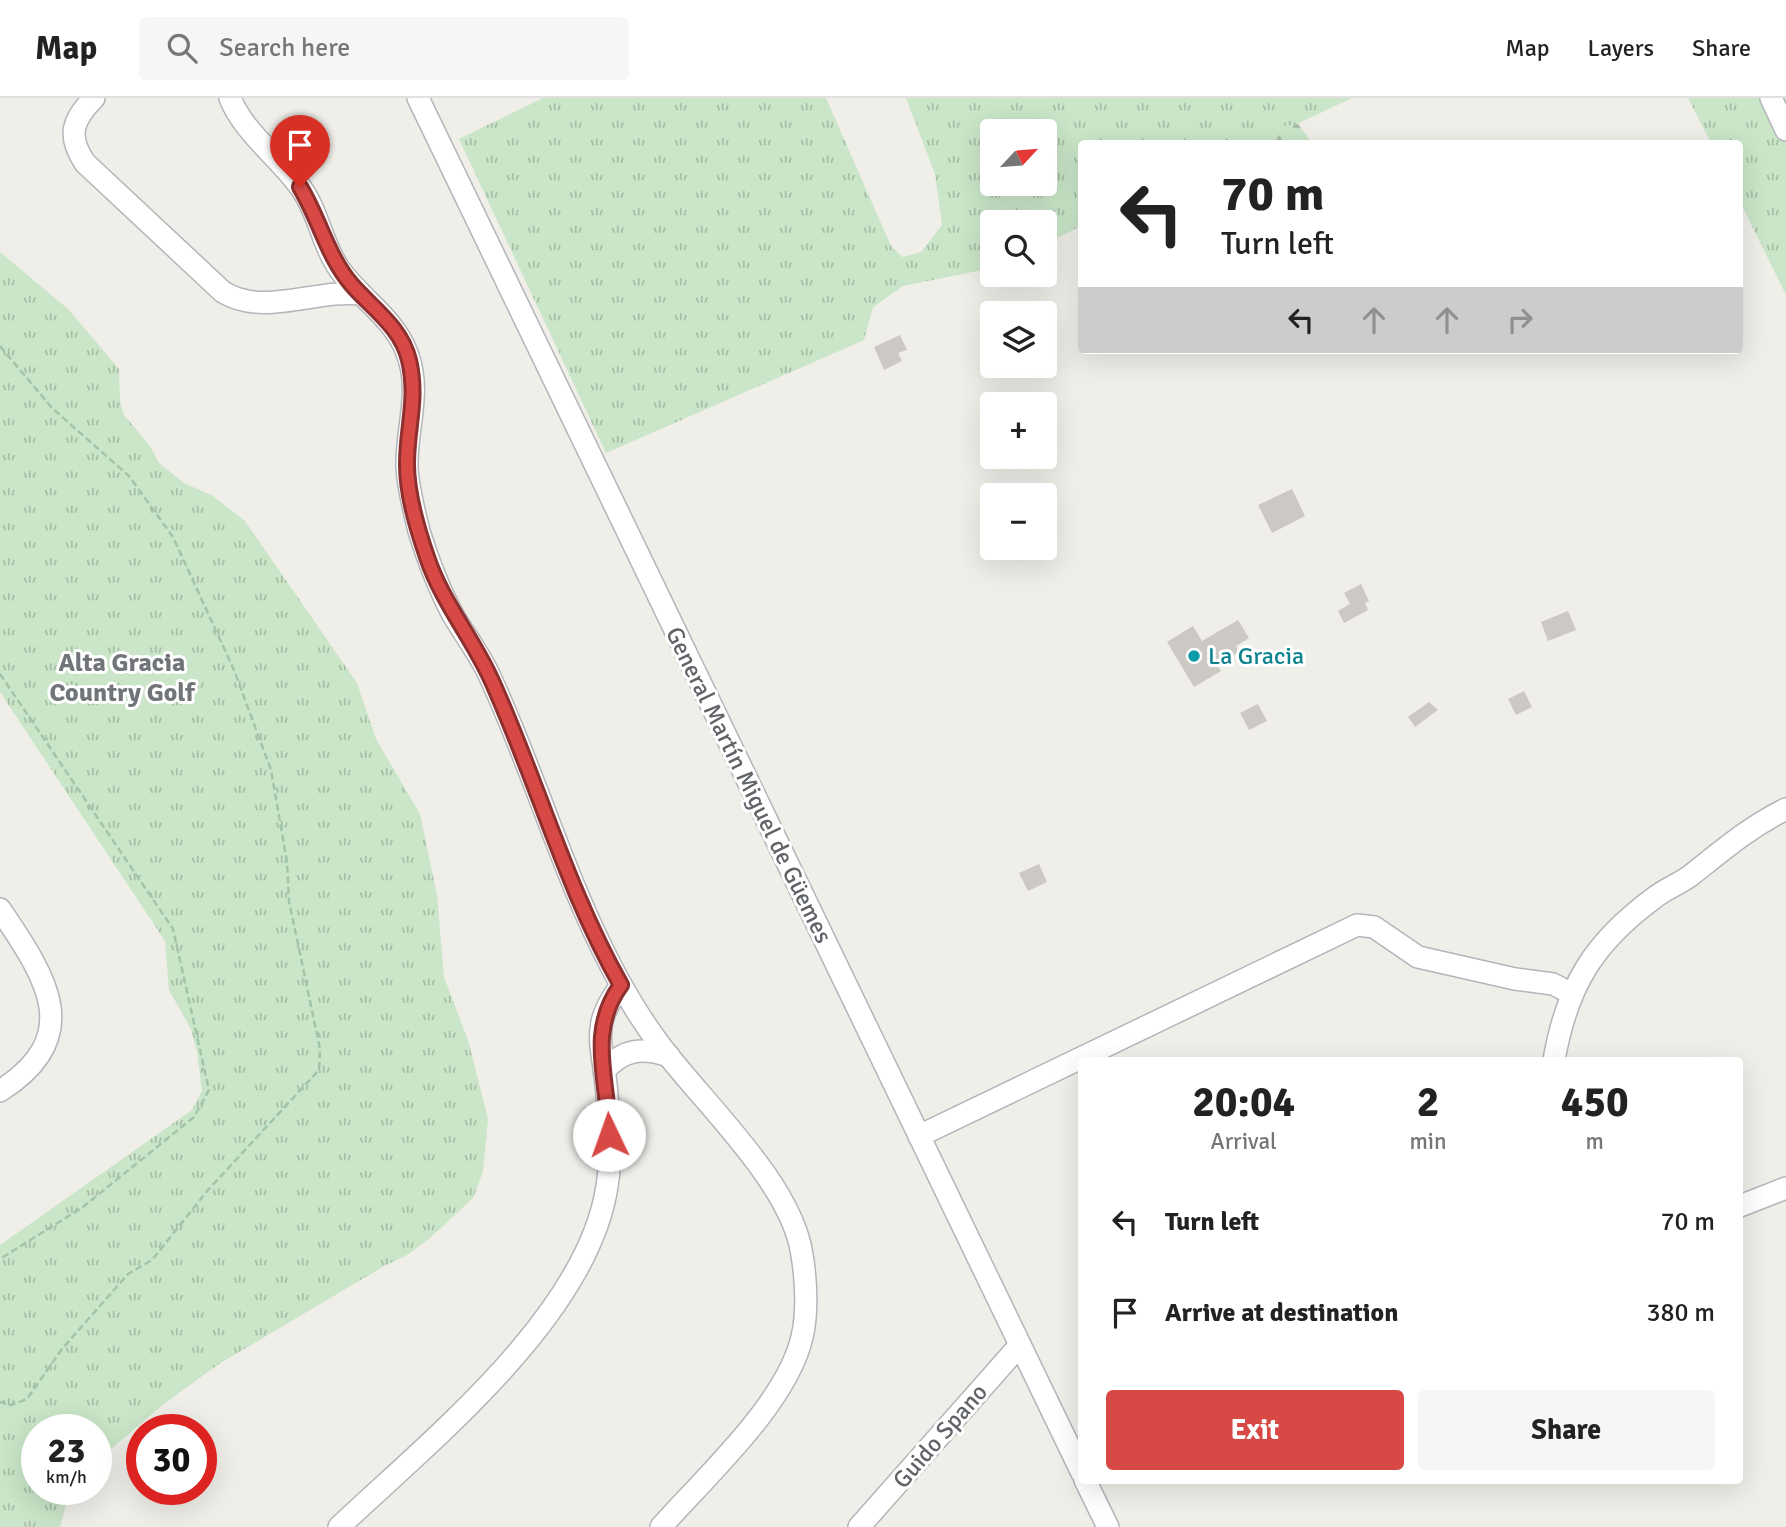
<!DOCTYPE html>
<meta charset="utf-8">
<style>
:root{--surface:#fff;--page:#f6f6f6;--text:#222;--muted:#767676;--line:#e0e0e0;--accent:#d84946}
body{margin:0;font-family:Signika,sans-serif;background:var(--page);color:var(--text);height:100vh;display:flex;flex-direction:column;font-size:26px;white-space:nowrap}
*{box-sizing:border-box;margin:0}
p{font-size:23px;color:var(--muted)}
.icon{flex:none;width:38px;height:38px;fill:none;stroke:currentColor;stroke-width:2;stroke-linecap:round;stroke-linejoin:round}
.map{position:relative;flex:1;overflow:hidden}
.details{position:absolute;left:1078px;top:959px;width:665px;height:427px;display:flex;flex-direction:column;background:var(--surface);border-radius:7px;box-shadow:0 7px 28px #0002}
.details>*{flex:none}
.hud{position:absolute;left:1078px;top:42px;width:665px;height:214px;border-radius:7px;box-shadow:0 7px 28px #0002;background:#fff;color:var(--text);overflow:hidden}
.needle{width:46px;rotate:64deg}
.buttons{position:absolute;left:980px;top:21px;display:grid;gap:14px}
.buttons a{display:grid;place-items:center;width:77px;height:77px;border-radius:7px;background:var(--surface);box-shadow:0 7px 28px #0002;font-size:35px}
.speed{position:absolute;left:21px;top:1316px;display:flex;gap:14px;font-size:35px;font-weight:700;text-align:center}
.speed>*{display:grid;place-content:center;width:91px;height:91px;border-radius:50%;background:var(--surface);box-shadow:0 7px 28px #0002;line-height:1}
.speed small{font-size:18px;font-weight:400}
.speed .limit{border:10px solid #d22;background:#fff;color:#111}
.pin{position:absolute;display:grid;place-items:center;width:60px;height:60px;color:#fff;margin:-72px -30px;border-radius:50% 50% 50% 0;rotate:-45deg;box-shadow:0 0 7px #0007}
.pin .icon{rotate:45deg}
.me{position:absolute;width:77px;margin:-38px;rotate:357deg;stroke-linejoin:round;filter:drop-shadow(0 0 5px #0008)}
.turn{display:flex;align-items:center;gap:24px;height:147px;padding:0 28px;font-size:32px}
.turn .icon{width:91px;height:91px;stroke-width:2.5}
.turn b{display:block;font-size:49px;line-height:60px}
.lanes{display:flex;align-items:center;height:66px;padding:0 28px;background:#0003;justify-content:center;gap:35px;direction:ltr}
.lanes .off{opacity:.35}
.eta{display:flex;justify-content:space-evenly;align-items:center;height:119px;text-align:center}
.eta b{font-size:42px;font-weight:800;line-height:49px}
.primary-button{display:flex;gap:14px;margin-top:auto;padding:14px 28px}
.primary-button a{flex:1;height:80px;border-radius:7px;background:var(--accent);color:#fff;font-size:28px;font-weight:800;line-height:80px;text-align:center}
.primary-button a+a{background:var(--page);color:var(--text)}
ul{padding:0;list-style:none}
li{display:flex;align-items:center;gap:21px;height:91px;padding:0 28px}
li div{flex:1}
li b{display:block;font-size:26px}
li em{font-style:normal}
header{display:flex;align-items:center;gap:42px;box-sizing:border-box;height:98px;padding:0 35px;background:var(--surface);border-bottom:2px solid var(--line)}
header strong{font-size:33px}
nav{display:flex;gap:38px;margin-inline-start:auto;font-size:24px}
.search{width:490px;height:63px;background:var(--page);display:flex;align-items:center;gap:18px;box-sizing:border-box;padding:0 24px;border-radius:7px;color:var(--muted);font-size:26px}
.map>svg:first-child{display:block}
.grass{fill:url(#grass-tufts);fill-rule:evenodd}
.forest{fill:url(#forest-firs)}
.building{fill:#ccc9c5}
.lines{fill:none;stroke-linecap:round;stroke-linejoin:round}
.minor-casing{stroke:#b3b5b9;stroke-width:24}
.path{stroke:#a2c5aa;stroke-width:2.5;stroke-dasharray:7 3.5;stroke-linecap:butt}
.minor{stroke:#fff;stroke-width:21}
.route-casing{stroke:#8c2f2e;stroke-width:18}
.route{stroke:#d84946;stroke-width:12}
.culture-dot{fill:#0f9aa8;stroke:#fff;stroke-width:2.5}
.labels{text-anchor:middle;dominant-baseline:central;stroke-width:6;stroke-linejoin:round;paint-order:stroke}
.culture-label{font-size:24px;fill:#0d838f;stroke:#fff;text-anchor:start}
.street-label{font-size:24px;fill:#606367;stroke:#fff}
.neighbourhood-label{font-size:26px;font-weight:bold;fill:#717579;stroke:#fff}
</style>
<header>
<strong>Map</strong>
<div class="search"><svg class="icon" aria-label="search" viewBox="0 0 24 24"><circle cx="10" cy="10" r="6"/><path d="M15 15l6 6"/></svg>Search here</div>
<nav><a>Map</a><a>Layers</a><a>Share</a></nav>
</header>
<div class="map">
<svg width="1786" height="1429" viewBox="0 0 1786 1429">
<defs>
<pattern id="grass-tufts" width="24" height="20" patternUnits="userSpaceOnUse" patternTransform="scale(1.75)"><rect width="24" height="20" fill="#cae5c8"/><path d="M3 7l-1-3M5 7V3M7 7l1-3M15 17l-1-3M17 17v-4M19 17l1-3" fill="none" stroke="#a7bda6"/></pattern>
<pattern id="forest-firs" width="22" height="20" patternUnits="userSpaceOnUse" patternTransform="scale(1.75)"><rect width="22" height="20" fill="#cae5c8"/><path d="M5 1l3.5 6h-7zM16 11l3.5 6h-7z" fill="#a7bda6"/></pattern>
</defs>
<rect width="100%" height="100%" fill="#f0eee9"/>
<g class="grass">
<path d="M543,0H826L891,148L902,159L921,154L942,127L935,76L906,0H1352L1257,45L1082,46L1081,128L1045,146V124H992V170L903,188L873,209L864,242L606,355L459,41ZM992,33H1045V86H992Z"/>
<path d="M1688,0H1786V197L1740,104V46L1711,45Z"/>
<path d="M0,154L68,211L119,271L120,304L124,317L150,348L159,365L184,385L213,398L245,423L357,585L376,641L420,716L437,797L444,879L468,942L488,1021L483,1074L473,1100L429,1141L407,1157L386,1167L219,1266L165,1305L96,1364V1332H37V1391H70L60,1429H0V1147L192,1012L202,993L197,954L191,931L169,892L165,843L0,594Z"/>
</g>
<path class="forest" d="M1298,26L1312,45H1237L1277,29Z"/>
<g class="building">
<path d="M900,237L907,252L898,255L902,263L884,272L874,249Z"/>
<path d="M1292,391L1305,418L1272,435L1258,407Z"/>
<path d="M1361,486L1369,503L1365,505L1368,512L1344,525L1338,513L1350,506L1344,495Z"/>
<path d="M1568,513L1576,532L1548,543L1541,524Z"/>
<path d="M1238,522L1249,540L1236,548L1239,554L1217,567L1221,573L1194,589L1167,544L1193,528L1202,543Z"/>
<path d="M1524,593L1532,609L1516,617L1508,601Z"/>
<path d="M1429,604L1438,612L1415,629L1408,619Z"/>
<path d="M1258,606L1267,623L1249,632L1240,615Z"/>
<path d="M1039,766L1047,784L1028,793L1019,775Z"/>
</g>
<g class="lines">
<defs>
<g id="minor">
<path d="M94,0C72,22 67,38 85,65L223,194C264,219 316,191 361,196"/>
<path d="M230,0C244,35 280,60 301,90C319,115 322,147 340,172C361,201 394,220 407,255C422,294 406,329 407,369C408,391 414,412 419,433C428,462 439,491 453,517C466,539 481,558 491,581C535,676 563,777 612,870C626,897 642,923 660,947C702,1004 792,1085 802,1157C806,1181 808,1214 802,1239C787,1305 706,1378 661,1429"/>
<path d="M418,0L1082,1375"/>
<path d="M1771,0L1786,32"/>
<path d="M0,811C44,877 88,937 0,993"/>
<path d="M1554,962C1567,888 1593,845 1654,800C1665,791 1679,786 1690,778C1723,752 1748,730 1786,711"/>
<path d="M604,973C623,951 642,949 669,958"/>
<path d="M919,1038L1357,827L1374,829L1418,859L1515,881L1553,886L1572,896"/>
<path d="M1740,1108L1786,1090"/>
<path d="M1085,1382L1108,1429"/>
<path d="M339,1429C430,1343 588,1217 607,1088C613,1051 609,1014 605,977C603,960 598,942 602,924C605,910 613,899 621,887"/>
<path d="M859,1429L1020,1247"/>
</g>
</defs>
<use href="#minor" class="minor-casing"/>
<g class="path">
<path d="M0,248L52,310L129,378L173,439L234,572L271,672L287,764L289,803L320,951L319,972L208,1092L152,1162L128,1176L62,1251L27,1301L11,1307L0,1304"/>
<path d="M0,576L173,831L209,992L194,1019L83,1109L0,1161"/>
</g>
<use href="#minor" class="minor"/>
</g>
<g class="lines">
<defs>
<path id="route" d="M300,89C320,122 327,158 352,187C373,211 401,229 409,262C418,301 407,328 407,366C407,397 417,430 427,459C442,504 472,539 491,581C537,682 566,790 621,887C586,935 609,983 609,1037"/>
</defs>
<use href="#route" class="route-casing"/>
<use href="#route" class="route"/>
</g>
<circle class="culture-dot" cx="1194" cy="558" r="7"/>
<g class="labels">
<g class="culture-label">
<text x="1208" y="558">La Gracia</text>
</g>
<g class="street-label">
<text transform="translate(749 687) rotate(64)">General Martín Miguel de Güemes</text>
<text transform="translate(940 1338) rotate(-49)">Guido Spano</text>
</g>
<g class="neighbourhood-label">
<text x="122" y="565">Alta Gracia<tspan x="122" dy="30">Country Golf</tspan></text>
</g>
</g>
</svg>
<div class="buttons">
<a><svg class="needle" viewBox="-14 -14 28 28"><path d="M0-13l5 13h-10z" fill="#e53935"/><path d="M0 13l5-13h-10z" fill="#767676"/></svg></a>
<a><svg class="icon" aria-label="search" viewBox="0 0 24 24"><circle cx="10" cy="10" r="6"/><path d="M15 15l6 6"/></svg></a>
<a><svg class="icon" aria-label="layers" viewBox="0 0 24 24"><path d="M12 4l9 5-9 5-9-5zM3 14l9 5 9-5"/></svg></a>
<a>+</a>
<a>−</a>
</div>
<div class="speed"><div>23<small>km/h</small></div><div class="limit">30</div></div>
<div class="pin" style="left:300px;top:89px;background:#d93025"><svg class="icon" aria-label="arrive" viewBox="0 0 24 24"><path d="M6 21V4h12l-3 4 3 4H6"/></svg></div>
<svg class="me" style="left:609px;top:1037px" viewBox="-20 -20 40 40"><circle r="19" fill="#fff"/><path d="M0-13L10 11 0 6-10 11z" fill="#d84946"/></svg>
<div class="hud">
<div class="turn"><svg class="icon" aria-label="left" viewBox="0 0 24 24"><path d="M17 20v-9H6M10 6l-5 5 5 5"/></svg><div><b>70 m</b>Turn left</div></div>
<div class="lanes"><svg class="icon" aria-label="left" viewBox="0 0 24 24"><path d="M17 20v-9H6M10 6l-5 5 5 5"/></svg><svg class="icon off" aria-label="ahead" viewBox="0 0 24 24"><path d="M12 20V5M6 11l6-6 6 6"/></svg><svg class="icon off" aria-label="ahead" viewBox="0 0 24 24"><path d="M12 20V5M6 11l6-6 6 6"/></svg><svg class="icon off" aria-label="right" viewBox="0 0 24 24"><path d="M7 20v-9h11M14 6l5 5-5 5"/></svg></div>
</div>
<section class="details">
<div class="eta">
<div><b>20:04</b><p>Arrival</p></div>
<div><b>2</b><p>min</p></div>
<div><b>450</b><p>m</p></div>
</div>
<ul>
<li><svg class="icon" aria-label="left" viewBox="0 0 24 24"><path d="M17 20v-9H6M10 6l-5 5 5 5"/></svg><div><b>Turn left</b></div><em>70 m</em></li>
<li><svg class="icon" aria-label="arrive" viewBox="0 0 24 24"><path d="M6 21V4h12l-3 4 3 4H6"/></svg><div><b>Arrive at destination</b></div><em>380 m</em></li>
</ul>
<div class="primary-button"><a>Exit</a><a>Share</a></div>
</section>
</div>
